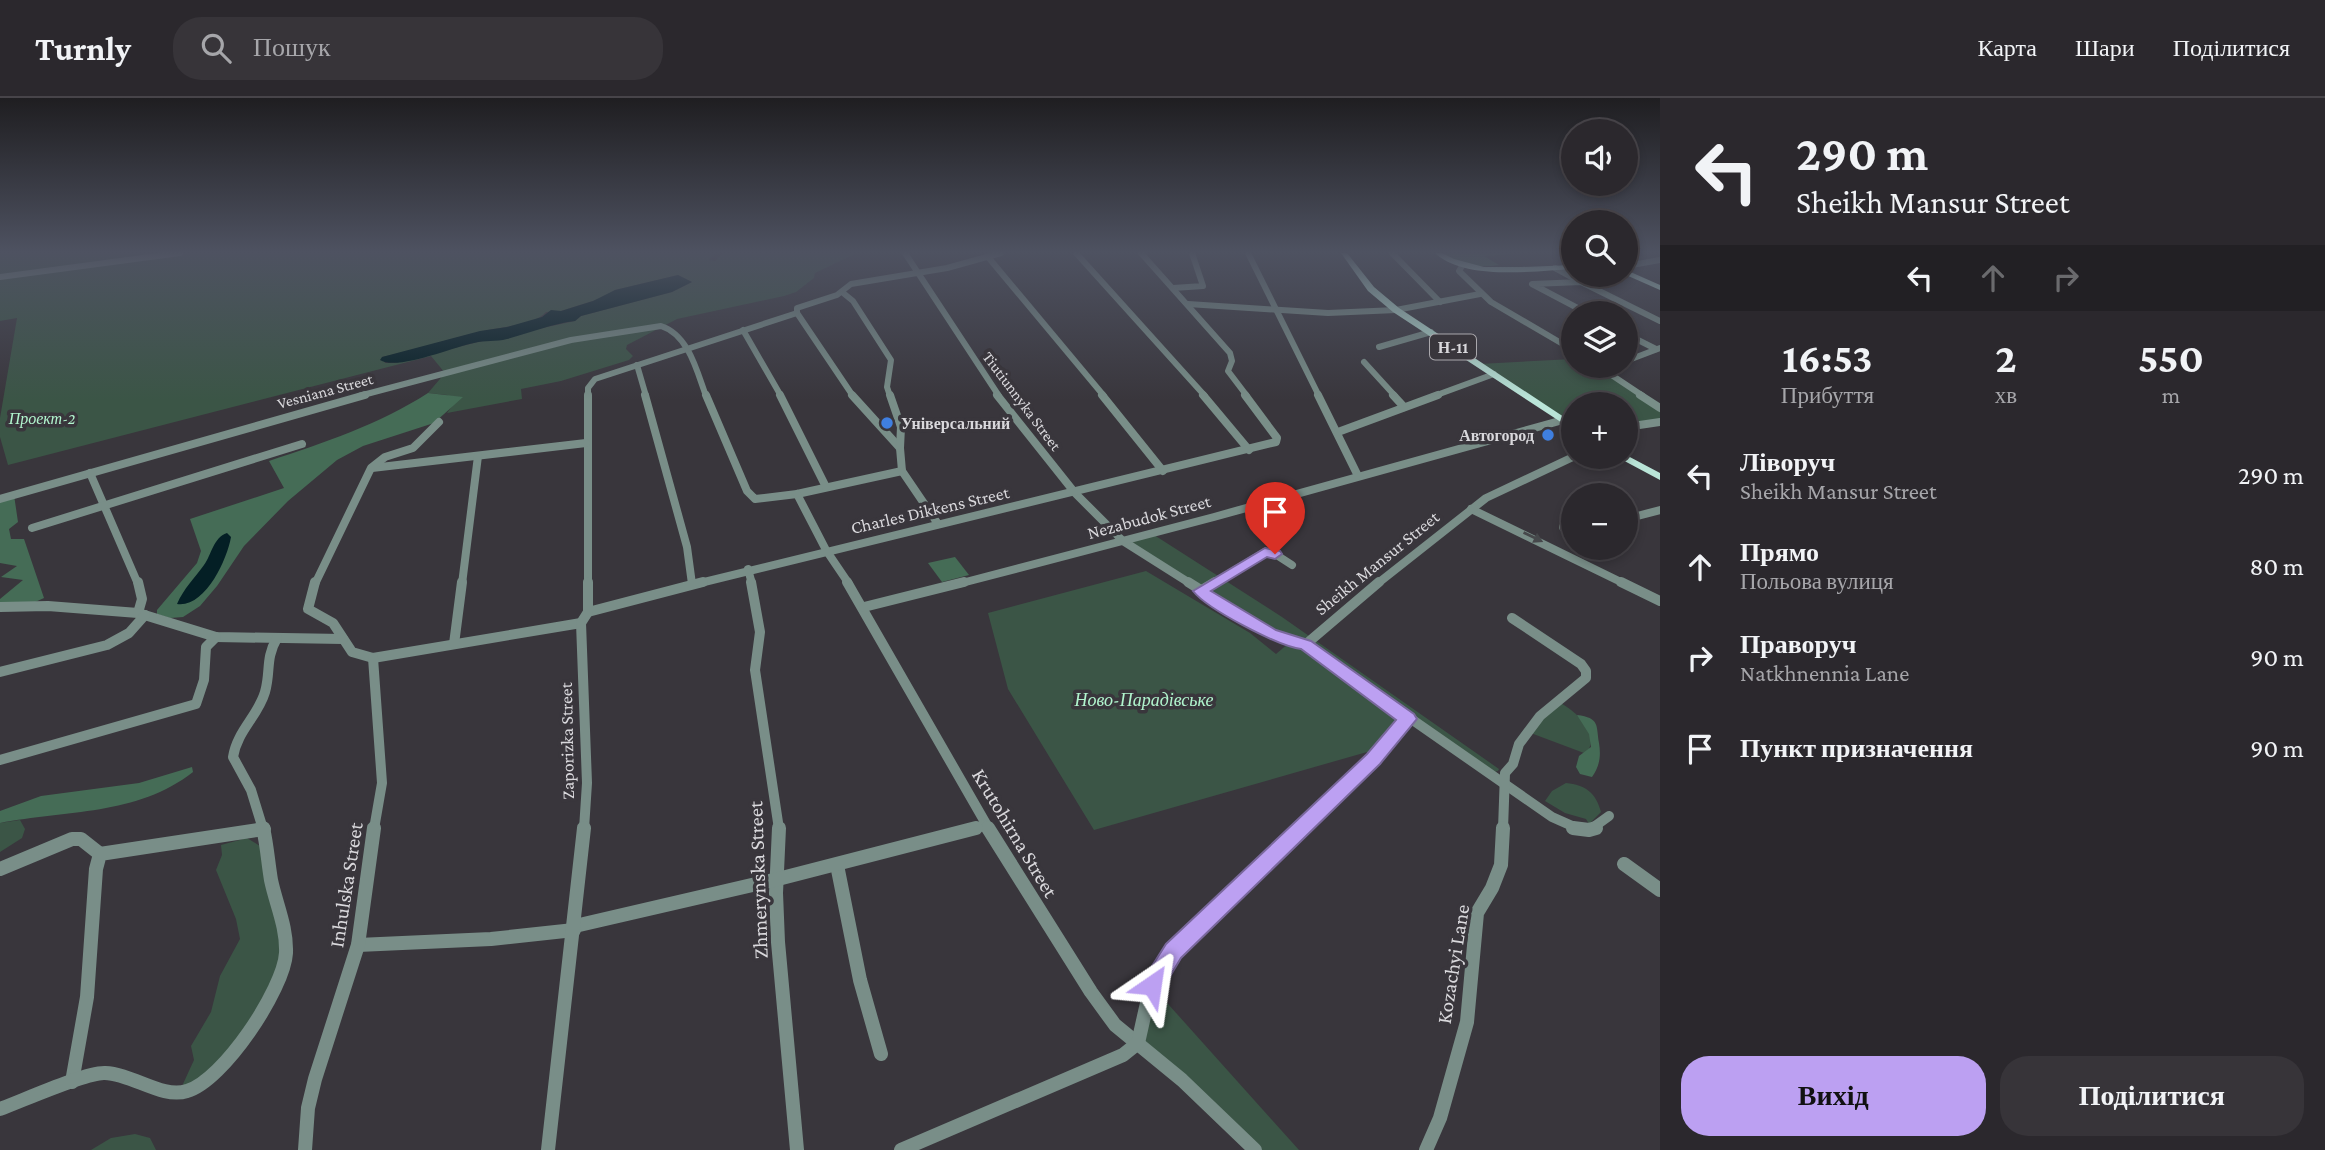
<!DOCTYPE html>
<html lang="uk">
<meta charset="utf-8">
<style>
:root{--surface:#2b282d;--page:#373439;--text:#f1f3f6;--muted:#a6a6aa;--line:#474449;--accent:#bca0f2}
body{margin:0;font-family:"Crimson Pro",serif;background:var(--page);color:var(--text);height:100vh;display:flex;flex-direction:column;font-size:26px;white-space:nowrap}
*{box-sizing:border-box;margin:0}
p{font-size:23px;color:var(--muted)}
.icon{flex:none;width:38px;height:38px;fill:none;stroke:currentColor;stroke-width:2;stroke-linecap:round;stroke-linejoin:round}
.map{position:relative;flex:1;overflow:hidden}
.sheet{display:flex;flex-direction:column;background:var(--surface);width:665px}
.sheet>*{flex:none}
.top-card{background:#2b282d;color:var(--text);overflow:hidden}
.controls{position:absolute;left:1561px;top:21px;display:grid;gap:14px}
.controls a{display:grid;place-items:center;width:77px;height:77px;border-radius:50%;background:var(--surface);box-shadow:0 4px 10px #0003,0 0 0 2px var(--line);font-size:35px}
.pin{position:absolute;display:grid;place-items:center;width:60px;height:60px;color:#fff;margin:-72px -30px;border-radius:50% 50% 50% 0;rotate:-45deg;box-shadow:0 0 7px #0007}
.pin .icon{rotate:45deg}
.me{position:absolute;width:77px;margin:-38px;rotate:32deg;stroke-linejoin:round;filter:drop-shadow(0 0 5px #0008)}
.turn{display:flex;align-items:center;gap:24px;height:147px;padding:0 21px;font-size:32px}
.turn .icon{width:91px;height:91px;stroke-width:2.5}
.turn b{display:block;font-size:49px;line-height:60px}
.lanes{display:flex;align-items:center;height:66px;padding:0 21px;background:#0003;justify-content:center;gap:35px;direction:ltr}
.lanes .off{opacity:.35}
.eta{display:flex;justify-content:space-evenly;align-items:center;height:119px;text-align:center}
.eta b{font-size:42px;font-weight:700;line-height:49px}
.primary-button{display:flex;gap:14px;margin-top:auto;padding:14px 21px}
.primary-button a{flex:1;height:80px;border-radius:28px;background:var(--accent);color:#111;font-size:28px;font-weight:700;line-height:80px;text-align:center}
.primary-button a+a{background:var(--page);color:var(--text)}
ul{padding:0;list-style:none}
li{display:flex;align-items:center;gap:21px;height:91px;padding:0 21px}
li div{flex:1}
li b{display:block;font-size:26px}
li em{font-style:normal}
header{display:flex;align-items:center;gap:42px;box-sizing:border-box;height:98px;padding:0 35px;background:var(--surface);border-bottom:2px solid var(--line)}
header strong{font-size:33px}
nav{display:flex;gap:38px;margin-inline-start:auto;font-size:24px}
.search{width:490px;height:63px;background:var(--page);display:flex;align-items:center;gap:18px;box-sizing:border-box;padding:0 24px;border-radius:28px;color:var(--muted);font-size:26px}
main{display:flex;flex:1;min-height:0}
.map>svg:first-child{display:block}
.green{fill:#3b5546;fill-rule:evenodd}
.forest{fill:#456c56}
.water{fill:#041f25}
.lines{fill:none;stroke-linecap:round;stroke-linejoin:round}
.minor-far3{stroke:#798e88;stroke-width:6}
.minor-far2{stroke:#798e88;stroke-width:8}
.minor-far1{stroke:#798e88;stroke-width:10}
.minor{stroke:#798e88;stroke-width:14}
.major{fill:#bae5d8;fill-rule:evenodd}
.oneway{fill:#46484b}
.route{fill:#bca0f2;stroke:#7a689d;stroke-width:2}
.shop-dot{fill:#3f7fe0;stroke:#39363c;stroke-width:2.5}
.labels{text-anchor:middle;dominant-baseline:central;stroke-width:7;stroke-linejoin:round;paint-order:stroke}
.shield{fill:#39363c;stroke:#a9a7ac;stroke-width:2}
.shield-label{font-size:16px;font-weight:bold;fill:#d9d8dc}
.far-street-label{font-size:16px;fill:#d9d8dc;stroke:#39363c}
.far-park-label{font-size:16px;font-style:italic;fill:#b1f5ce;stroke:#39363c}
.far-poi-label{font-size:16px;font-weight:bold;fill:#d9d8dc;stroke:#39363c;text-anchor:start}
.street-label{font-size:18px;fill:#d9d8dc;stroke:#39363c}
.park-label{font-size:18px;font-style:italic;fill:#b1f5ce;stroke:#39363c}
.near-street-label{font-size:21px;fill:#d9d8dc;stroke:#39363c}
</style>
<header>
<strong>Turnly</strong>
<div class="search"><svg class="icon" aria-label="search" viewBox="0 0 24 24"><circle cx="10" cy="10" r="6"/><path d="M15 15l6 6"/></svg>Пошук</div>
<nav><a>Карта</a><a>Шари</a><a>Поділитися</a></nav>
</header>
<main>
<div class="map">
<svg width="1660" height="1052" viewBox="0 0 1660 1052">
<rect width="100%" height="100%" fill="#39363c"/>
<g class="green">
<path d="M0,155H175L0,178Z"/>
<path d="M184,155H716L709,162L715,163L723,155H857L815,175L814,180L796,194L784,198L677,221L627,247L626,251L633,258L629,262L561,283L521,291L522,301L447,315L455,304L447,297L428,295L445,275L431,258L8,367L0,339V320L17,220L0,223V179ZM678,177L692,184L672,194L581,218L575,223L474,245L395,265H385L382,259C415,252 446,242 479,234C496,229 535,228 546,214L561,213L602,200L615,192Z"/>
<path d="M1573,261V268H1598L1660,310V324L1626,329V306H1573V329L1479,266Z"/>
<path d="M1151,435L1282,519L1499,671L1498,673L1494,674L1408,621L1373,661L1367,654L1094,732L1008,591L988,515L1146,473L1250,535L1276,556L1289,545L1123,443Z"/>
<path d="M1559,604C1574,612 1601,635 1587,654L1584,655L1528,634Z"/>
<path d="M1566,685C1586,687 1596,695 1601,714L1589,726L1586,721L1565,715L1545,703L1552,693Z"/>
<path d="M20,722L25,731L22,740L0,754V725Z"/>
<path d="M247,740L260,748C266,775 287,838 281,863C275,885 229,958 212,972C204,979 194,984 185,989L183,986L194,962L191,948L211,914L220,878L240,841L236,821L216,772L222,757L221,747Z"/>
<path d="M1151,887L1299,1052H1255L1138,945Z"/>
<path d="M135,1036L150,1040L156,1052H91L111,1040Z"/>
</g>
<g class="forest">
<path d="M1443,155H1510L1511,156L1484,158L1499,167C1479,170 1459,168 1443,155Z"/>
<path d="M428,295L463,299L434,325L363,348L337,362L288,403L244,448L217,488L200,508L183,519L170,520L157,516V512L197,465L201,453L190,421L284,390L269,363C323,345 380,326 428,295Z"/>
<path d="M14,397L18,424L9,431L11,441H24L44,500L33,505H0V501L23,482L1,479L17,468L0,465V401Z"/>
<path d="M955,459L969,477L942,484L928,465Z"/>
<path d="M1577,617C1600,620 1596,627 1599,645C1601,657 1600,668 1592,679L1580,676L1576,669L1579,658L1591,649L1589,636Z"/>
<path d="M192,669L193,674C137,718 65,712 0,725V713L41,698L139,685Z"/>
</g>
<g class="water">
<path d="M678,177L692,184L672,194L581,218L575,223C551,226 530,235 507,241C496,244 485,242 474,245C453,249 397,273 380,262L382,259L480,233L507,229L542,219L551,212L561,213L593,203L615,192Z"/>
<path d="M227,435L231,439C227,462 205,510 177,506C184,490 194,481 204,467C212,456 213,440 227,435Z"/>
</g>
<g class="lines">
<g class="minor-far3">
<path d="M905,155L999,298"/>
<path d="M1076,155L1205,298"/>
<path d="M1141,155L1230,255L1232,263L1228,273L1247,298"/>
<path d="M1248,155L1319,298"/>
<path d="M1392,155L1440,204"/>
<path d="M988,159L1104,298"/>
<path d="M1462,168L1459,173L1491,204L1573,252"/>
<path d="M1626,168L1660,162"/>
<path d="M1555,170L1579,183"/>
<path d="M0,179L180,155"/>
<path d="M1173,190L1203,188L1192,155"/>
<path d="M842,194L853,203L891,262L887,289L890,298"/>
<path d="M1188,206L1328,215L1396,212L1480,196"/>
<path d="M797,215L853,298"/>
<path d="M797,215V210L837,197L851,186L947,170L1001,155"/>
<path d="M1587,215L1532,186L1581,184L1660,223"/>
<path d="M743,232L781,298"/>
<path d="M1626,236L1656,251"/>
<path d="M1379,249L1431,234"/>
<path d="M1626,263L1660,250"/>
<path d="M1364,264L1395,298"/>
<path d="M637,267L646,298"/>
<path d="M1598,268L1643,298"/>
<path d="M359,298L571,242L661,228C689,237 697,274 706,298"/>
<path d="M588,298V290L595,281L797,215"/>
<path d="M1434,298L1494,276"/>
</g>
<g class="minor-far2">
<path d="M588,297V486"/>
<path d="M645,297L687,449L692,486"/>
<path d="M706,297L747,393L755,401L797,396L902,373"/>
<path d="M780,297L826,389"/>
<path d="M852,297L900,350L902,373L938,426"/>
<path d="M890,297L901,329L900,350"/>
<path d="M997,297L1075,395L1123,443L1191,486"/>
<path d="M1102,297L1163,373"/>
<path d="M1203,297L1249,352"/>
<path d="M1318,297L1358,378"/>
<path d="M1393,297L1404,309"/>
<path d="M1640,297L1660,310"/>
<path d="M1626,329L1660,324"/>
<path d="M1338,334L1438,297"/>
<path d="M372,370L586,345"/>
<path d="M90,375L138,486"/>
<path d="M797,396L826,452L849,486"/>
<path d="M0,401L365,297"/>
<path d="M1471,411L1625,486"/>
<path d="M1626,421L1660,412"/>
<path d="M1563,429L1573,428"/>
<path d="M32,430L302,346"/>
<path d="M748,471L752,486"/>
<path d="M315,486L371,370L385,359L413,350L439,324"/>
<path d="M462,486L478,358"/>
<path d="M696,486L1276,344L1277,340L1245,297"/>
<path d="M958,486L1214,419L1563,322"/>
<path d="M1212,486L1265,454L1275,456L1292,467"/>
<path d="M1377,486L1486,400L1573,359"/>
</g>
<g class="minor-far1">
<path d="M138,484L142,501L138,515"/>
<path d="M315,484L308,511L333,525L352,554L373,560L581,525"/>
<path d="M751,484L760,534L755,572L779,731"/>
<path d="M847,484L989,731"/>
<path d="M1188,484L1271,536L1305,547L1552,719L1579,731"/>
<path d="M1621,484L1660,503"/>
<path d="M1200,493L1215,484"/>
<path d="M0,509L48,508L138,515L216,539L343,541"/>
<path d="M864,509L964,484"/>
<path d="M588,514L703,484"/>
<path d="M454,546L462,484"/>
<path d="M1305,547L1379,484"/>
<path d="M373,560L382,685L374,731"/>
<path d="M0,574L107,547L129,535L145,517"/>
<path d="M0,662L196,606L204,582L206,549L216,539"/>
<path d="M263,731L251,692L233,659C237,633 258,618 265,594C271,573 265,561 277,540"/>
<path d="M584,731L587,685L581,525L588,514V484"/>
<path d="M970,731L986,727"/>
<path d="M1301,731L1352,682L1408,621"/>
<path d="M1503,731L1505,675L1513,666L1519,646L1540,618L1586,580V573L1581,566L1512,520"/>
<path d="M1591,731L1609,718"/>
</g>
<g class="minor">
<path d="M779,730L776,795L778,844L797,1052"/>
<path d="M988,730L1091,894L1115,927L1182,982L1255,1052"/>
<path d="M1573,730L1589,732L1596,730"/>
<path d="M1624,766L1660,792"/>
<path d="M837,767L860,882L881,956"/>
<path d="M0,771L72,741H81L100,756"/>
<path d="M575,828L778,781L976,730"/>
<path d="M358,847L491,841L574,832"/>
<path d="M72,984L87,899L96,771L100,756L264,731"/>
<path d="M0,1011C22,1003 86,974 105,975C133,976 162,1001 187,993C223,983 284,891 286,855C287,829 276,806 271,782C268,764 267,747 263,730"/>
<path d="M305,1052L308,1010L315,981L358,847L374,730"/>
<path d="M548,1052L584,730"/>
<path d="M901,1052L1123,957L1138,945L1149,896L1174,853L1303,730"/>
<path d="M1426,1052L1440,1020L1467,924L1477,815L1492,790L1501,767L1503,730"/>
</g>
<g class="major">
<path d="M1341,155H1347L1374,189L1399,210L1573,325V332L1393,214L1368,193Z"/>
<path d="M1435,155H1442L1454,161L1484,169H1521L1573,167V171C1534,173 1465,183 1435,155Z"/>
<path d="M1626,172L1660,187V192L1626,177Z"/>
<path d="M1626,357L1660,375V382L1617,359H1626Z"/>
</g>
</g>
<defs><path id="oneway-solid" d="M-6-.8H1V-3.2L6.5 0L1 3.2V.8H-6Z" transform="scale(1.75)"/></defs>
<use class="oneway" href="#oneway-solid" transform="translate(1533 439) rotate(26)"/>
<linearGradient id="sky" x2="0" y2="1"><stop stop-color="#1f1e21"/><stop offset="0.51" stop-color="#4e5261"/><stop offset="1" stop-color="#4e5261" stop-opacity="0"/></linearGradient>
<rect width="1660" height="302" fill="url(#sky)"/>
<path class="route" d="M1265,450L1280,453L1282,456L1275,461L1267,459L1211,493L1276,532L1311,543L1414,616L1417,621L1380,666L1181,860L1160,895L1152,898L1143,895L1140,887L1166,846L1367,656L1396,622L1301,551C1278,548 1207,511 1193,493Z"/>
<g class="shop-dot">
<circle cx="887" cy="325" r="7"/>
<circle cx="1548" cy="337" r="7"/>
</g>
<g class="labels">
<rect class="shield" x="1430" y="236.5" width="46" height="25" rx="5"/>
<g class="shield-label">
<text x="1453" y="249">Н-11</text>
</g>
<g class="far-street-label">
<text transform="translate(325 293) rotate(-15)">Vesniana Street</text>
<text transform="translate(1022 303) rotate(53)">Tiutiunnyka Street</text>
</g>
<g class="far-park-label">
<text x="42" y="320">Проект-2</text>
</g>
<g class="far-poi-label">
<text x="901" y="325">Універсальний</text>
<text x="1534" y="337" text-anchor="end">Автогород</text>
</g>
<g class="street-label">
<text transform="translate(930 412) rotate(-13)">Charles Dikkens Street</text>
<text transform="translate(1149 419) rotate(-15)">Nezabudok Street</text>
<text transform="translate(1377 465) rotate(-39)">Sheikh Mansur Street</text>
<text transform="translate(567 643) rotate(-91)">Zaporizka Street</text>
</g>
<g class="park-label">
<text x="1144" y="602">Ново-Парадівське</text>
</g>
<g class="near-street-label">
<text transform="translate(1015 735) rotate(59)">Krutohirna Street</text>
<text transform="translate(758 782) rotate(-92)">Zhmerynska Street</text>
<text transform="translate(346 787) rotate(-81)">Inhulska Street</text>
<text transform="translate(1453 866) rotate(-81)">Kozachyi Lane</text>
</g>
</g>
</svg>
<div class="controls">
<a><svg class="icon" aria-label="sound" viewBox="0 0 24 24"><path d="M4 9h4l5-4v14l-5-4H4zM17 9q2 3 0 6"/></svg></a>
<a><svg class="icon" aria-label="search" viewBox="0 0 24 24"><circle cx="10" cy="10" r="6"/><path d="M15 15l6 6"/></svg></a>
<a><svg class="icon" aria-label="layers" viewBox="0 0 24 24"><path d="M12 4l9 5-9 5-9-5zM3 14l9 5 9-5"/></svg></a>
<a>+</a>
<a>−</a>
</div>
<div class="pin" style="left:1275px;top:456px;background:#d93025"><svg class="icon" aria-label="arrive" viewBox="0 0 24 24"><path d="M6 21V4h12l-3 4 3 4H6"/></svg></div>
<svg class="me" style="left:1152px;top:887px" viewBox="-20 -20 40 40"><path d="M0-17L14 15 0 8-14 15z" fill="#bca0f2" stroke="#fff" stroke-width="4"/></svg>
</div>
<section class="sheet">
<div class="top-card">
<div class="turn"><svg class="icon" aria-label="left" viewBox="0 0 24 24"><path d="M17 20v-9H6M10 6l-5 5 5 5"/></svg><div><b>290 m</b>Sheikh Mansur Street</div></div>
<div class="lanes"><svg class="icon" aria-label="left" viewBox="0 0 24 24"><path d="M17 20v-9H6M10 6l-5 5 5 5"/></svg><svg class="icon off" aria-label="ahead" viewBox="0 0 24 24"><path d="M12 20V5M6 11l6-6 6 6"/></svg><svg class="icon off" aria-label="right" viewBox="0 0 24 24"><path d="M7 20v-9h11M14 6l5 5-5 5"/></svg></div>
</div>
<div class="eta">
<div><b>16:53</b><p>Прибуття</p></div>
<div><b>2</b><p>хв</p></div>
<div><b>550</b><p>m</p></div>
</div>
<ul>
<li><svg class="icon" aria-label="left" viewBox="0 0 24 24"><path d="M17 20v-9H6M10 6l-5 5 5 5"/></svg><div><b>Ліворуч</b><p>Sheikh Mansur Street</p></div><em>290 m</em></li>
<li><svg class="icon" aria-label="ahead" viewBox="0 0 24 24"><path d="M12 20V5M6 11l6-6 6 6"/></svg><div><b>Прямо</b><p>Польова вулиця</p></div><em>80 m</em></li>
<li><svg class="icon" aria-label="right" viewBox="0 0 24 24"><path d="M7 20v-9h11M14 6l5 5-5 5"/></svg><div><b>Праворуч</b><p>Natkhnennia Lane</p></div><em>90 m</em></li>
<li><svg class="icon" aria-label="arrive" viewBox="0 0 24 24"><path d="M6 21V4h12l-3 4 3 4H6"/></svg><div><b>Пункт призначення</b></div><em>90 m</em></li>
</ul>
<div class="primary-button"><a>Вихід</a><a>Поділитися</a></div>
</section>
</main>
